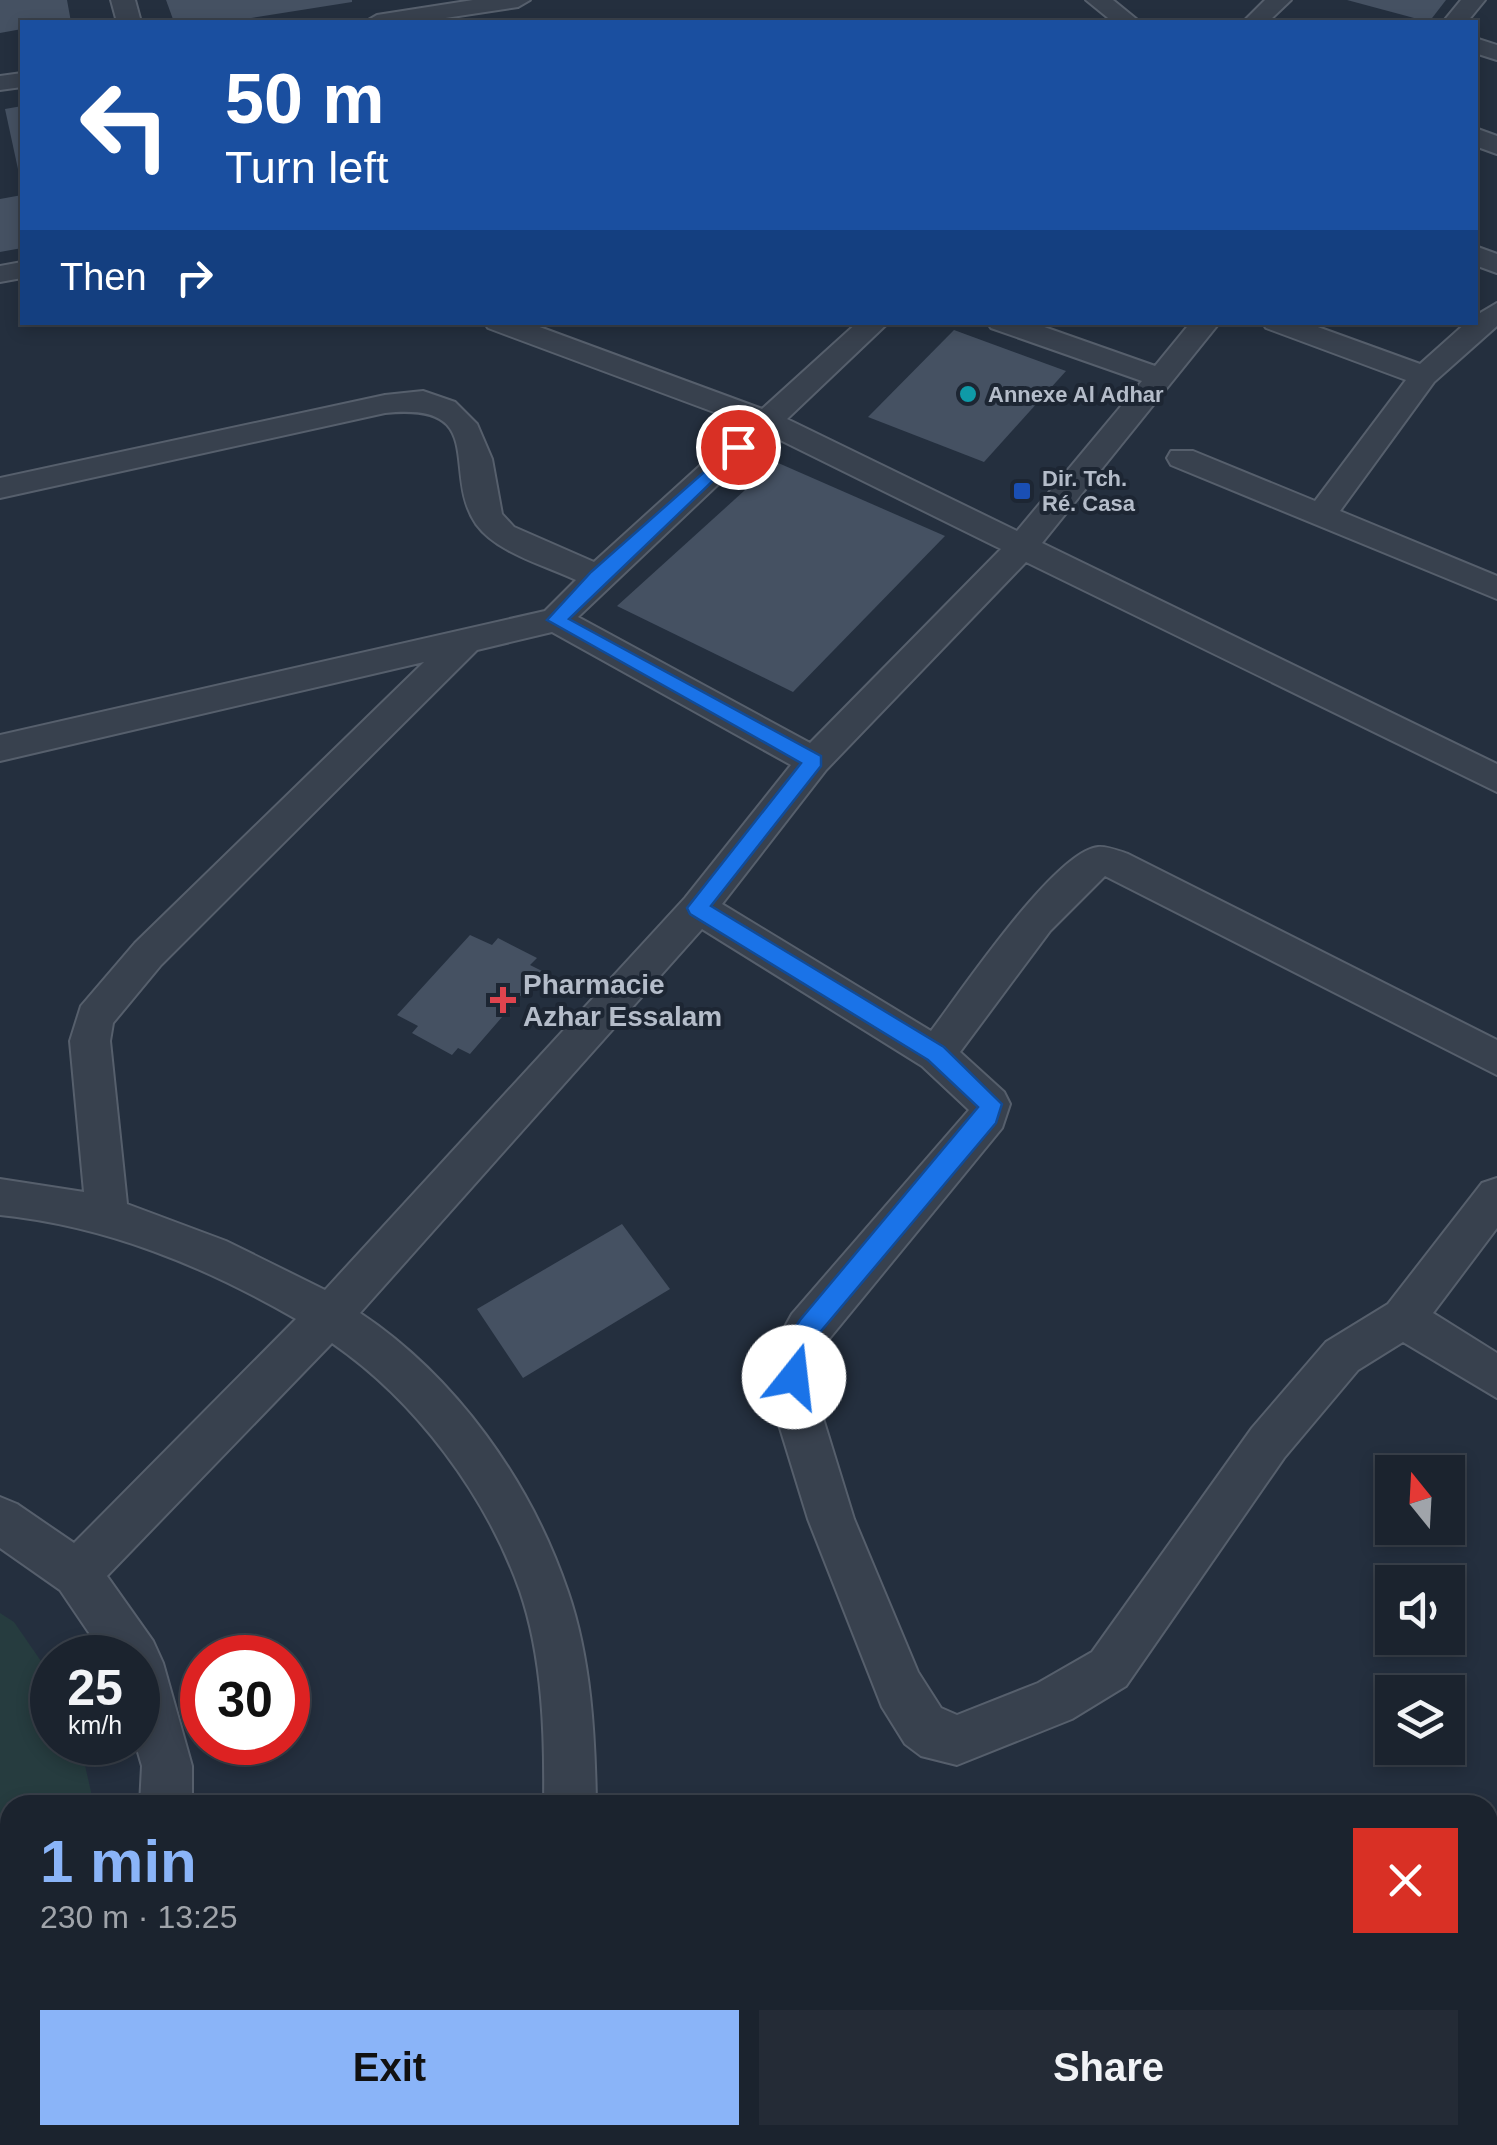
<!DOCTYPE html>
<meta charset="utf-8">
<style>
:root{--surface:#1b232e;--page:#242b36;--text:#f1f3f6;--muted:#a0a4aa;--line:#39404a;--accent:#8ab4f8}
body{margin:0;font-family:Arial,sans-serif;background:var(--page);color:var(--text);height:100vh;display:flex;flex-direction:column;font-size:38px;white-space:nowrap}
*{box-sizing:border-box;margin:0}
p{font-size:32px;color:var(--muted)}
.icon{flex:none;width:55px;height:55px;fill:none;stroke:currentColor;stroke-width:2;stroke-linecap:round;stroke-linejoin:round}
.map{position:relative;flex:1;overflow:hidden}
.drawer{position:absolute;left:0px;top:1795px;width:1498px;height:350px;display:flex;flex-direction:column;background:var(--surface);border-radius:30px 30px 0 0;box-shadow:0 5px 15px #0003,0 0 0 2px var(--line)}
.drawer>*{flex:none}
.guide{position:absolute;left:20px;top:20px;width:1458px;height:305px;border-radius:0px;box-shadow:0 5px 15px #0003,0 0 0 2px var(--line);background:#1a4fa0;color:#fff;overflow:hidden}
.needle{width:65px;rotate:342deg}
.tools{position:absolute;left:1375px;top:1455px;display:grid;gap:20px}
.tools a{display:grid;place-items:center;width:90px;height:90px;border-radius:0px;background:var(--surface);box-shadow:0 5px 15px #0003,0 0 0 2px var(--line);font-size:50px}
.speed{position:absolute;left:30px;top:1635px;display:flex;gap:20px;font-size:50px;font-weight:700;text-align:center}
.speed>*{display:grid;place-content:center;width:130px;height:130px;border-radius:50%;background:var(--surface);box-shadow:0 5px 15px #0003,0 0 0 2px var(--line);line-height:1}
.speed small{font-size:25px;font-weight:400}
.speed .limit{border:15px solid #d22;background:#fff;color:#111}
.pin{position:absolute;display:grid;place-items:center;width:85px;height:85px;color:#fff;margin:-42px;border:5px solid #fff;border-radius:50%;box-shadow:0 2px 10px #0007}
.me{position:absolute;width:110px;margin:-55px;rotate:16deg;stroke-linejoin:round;filter:drop-shadow(0 0 8px #0008)}
.turn{display:flex;align-items:center;gap:35px;height:210px;padding:0 40px;font-size:45px}
.turn .icon{width:130px;height:130px;stroke-width:2.5}
.turn b{display:block;font-size:70px;line-height:85px}
.then{display:flex;align-items:center;height:95px;padding:0 40px;background:#0003;gap:20px;font-size:38px}
.round{display:grid;place-items:center;flex:none;width:105px;height:105px;border-radius:0px;background:var(--page)}
.overview{display:flex;align-items:center;justify-content:space-between;height:170px;padding:0 40px}
h1{font-size:60px;font-weight:600;line-height:75px;color:var(--accent)}
.button{display:flex;gap:20px;margin-top:auto;padding:20px 40px}
.button a{flex:1;height:115px;border-radius:0px;background:var(--accent);color:#111;font-size:40px;font-weight:600;line-height:115px;text-align:center}
.button a+a{background:var(--page);color:var(--text)}
.map>svg:first-child{display:block}
.green{fill:#263c3f}
.building{fill:#455162}
.lines{fill:none;stroke-linecap:round;stroke-linejoin:round}
.minor-casing{stroke:#565f6c;stroke-width:4}
.minor{fill:#38414e;fill-rule:evenodd}
.route{fill:#1a73e8;stroke:#114b97;stroke-width:2.5}
.culture-dot{fill:#0f9aa8;stroke:#1d2633;stroke-width:4}
.transit-dot{fill:#1a4fb4;stroke:#1d2633;stroke-width:4}
.health-dot{fill:#e0444e;stroke:#1d2633;stroke-width:4}
.labels{text-anchor:middle;dominant-baseline:central;stroke-width:8;stroke-linejoin:round;paint-order:stroke}
.far-poi-label{font-size:22px;font-weight:bold;fill:#b4bcc9;stroke:#1d2633;text-anchor:start}
.poi-label{font-size:28px;font-weight:bold;fill:#b4bcc9;stroke:#1d2633;text-anchor:start}
</style>
<div class="map">
<svg width="1497" height="2145" viewBox="0 0 1497 2145">
<rect width="100%" height="100%" fill="#242f3e"/>
<path class="green" d="M0,1613L14,1622L52,1677V1742L80,1743L94,1805H10V2100L0,2114Z"/>
<g class="building">
<path d="M0,0H67L71,22H22V29L0,33Z"/>
<path d="M166,0H352V2L226,22H174Z"/>
<path d="M1347,0H1446L1429,22Z"/>
<path d="M22,106V183H21L5,109Z"/>
<path d="M22,195V248L0,252V199Z"/>
<path d="M954,330L1066,371L984,462L868,417Z"/>
<path d="M776,462L945,536L793,692L617,606Z"/>
<path d="M470,935L492,945L498,938L537,958L530,965L542,971L470,1054L458,1048L452,1055L412,1033L418,1026L397,1015Z"/>
<path d="M622,1224L670,1289L523,1378L477,1309Z"/>
</g>
<g class="lines">
<defs>
<g id="minor">
<path d="M111,0H135L141,22H117Z"/>
<path d="M473,0H530L518,7L419,22H365L377,15Z"/>
<path d="M1086,0H1113L1140,22H1113Z"/>
<path d="M1265,0H1291L1268,22H1243Z"/>
<path d="M1461,0H1485L1467,22H1443Z"/>
<path d="M1475,38L1497,45V60L1475,53Z"/>
<path d="M22,73V87L0,90V76Z"/>
<path d="M1475,128L1497,136V154L1475,146Z"/>
<path d="M1475,246L1497,254V273L1475,265Z"/>
<path d="M22,262V278L0,282V266Z"/>
<path d="M1497,303V326L1434,382L1340,511L1497,576V599L1171,465L1167,458L1171,451H1193L1315,501L1406,380L1266,328L1262,322H1304L1420,364L1467,322H1475V316Z"/>
<path d="M484,322H526L762,409L858,322H889L787,419L1017,531L1142,381L991,328L987,322H1030L1155,366L1191,322H1220L1042,543L1497,764V792L1026,562L826,770L722,904L931,1031C959,994 1055,851 1098,847C1107,846 1119,851 1128,854L1497,1040V1075L1105,876L1050,931L960,1052L1004,1092L1010,1104L1002,1128L815,1356L818,1402L854,1519L918,1672L941,1708L957,1715L1038,1683L1092,1652L1252,1428L1326,1342L1388,1304L1482,1183L1497,1178V1228L1433,1313L1497,1353V1398L1403,1342L1358,1370L1284,1458L1126,1686L1072,1719L957,1765L921,1756L905,1744L882,1707L808,1519L772,1402L771,1352L792,1314L969,1110L922,1066L702,929L360,1313C456,1377 531,1482 568,1592C591,1659 595,1735 596,1805H544C545,1736 543,1658 520,1591C486,1495 416,1401 332,1343L107,1576L153,1641L163,1663L192,1766V1805H140L142,1766L135,1742L138,1658H106L60,1590L0,1548V1497L17,1504L74,1543L296,1319C204,1266 107,1226 0,1215V1179L84,1192L70,1041L81,1006L135,943L424,662L0,761V735L545,611L576,580C544,565 497,553 476,524C441,472 490,402 385,413L0,498V478L385,395L423,391L455,402L477,424L492,459L502,514L514,527L594,562L746,424L488,328ZM770,435L1001,549L810,743L578,617ZM552,632L791,765L685,898L325,1290L226,1241L127,1204L110,1041L113,1023L161,965L477,650Z"/>
<path d="M37,2135H95L91,2145H33Z"/>
<path d="M506,2135H562L560,2145H504Z"/>
</g>
</defs>
<use href="#minor" class="minor-casing"/>
<use href="#minor" class="minor"/>
</g>
<path class="route" d="M738,442L744,443V451L569,619L821,756V766L711,906L944,1047L1002,1104L996,1123L817,1336L806,1355L803,1385L794,1389L785,1385C773,1360 786,1341 800,1320L978,1107L928,1060L690,914L687,908L801,763L547,620L591,572Z"/>
<circle class="culture-dot" cx="968" cy="394" r="10"/>
<rect class="transit-dot" x="1012" y="481" width="20" height="20" rx="5"/>
<path class="health-dot" d="M498 985h10v10h10v10h-10v10h-10v-10h-10v-10h10z"/>
<g class="labels">
<g class="far-poi-label">
<text x="988" y="394">Annexe Al Adhar</text>
<text x="1042" y="478">Dir. Tch.<tspan x="1042" dy="25">Ré. Casa</tspan></text>
</g>
<g class="poi-label">
<text x="523" y="984">Pharmacie<tspan x="523" dy="32">Azhar Essalam</tspan></text>
</g>
</g>
</svg>
<div class="tools">
<a><svg class="needle" viewBox="-14 -14 28 28"><path d="M0-13l5 13h-10z" fill="#e53935"/><path d="M0 13l5-13h-10z" fill="#a0a4aa"/></svg></a>
<a><svg class="icon" aria-label="sound" viewBox="0 0 24 24"><path d="M4 9h4l5-4v14l-5-4H4zM17 9q2 3 0 6"/></svg></a>
<a><svg class="icon" aria-label="layers" viewBox="0 0 24 24"><path d="M12 4l9 5-9 5-9-5zM3 14l9 5 9-5"/></svg></a>
</div>
<div class="speed"><div>25<small>km/h</small></div><div class="limit">30</div></div>
<div class="pin" style="left:738px;top:447px;background:#d93025"><svg class="icon" aria-label="arrive" viewBox="0 0 24 24"><path d="M6 21V4h12l-3 4 3 4H6"/></svg></div>
<svg class="me" style="left:794px;top:1377px" viewBox="-20 -20 40 40"><circle r="19" fill="#fff"/><path d="M0-13L10 11 0 6-10 11z" fill="#1a73e8"/></svg>
<div class="guide">
<div class="turn"><svg class="icon" aria-label="left" viewBox="0 0 24 24"><path d="M17 20v-9H6M10 6l-5 5 5 5"/></svg><div><b>50 m</b>Turn left</div></div>
<div class="then">Then<svg class="icon" aria-label="right" viewBox="0 0 24 24"><path d="M7 20v-9h11M14 6l5 5-5 5"/></svg></div>
</div>
<section class="drawer">
<div class="overview"><div><h1>1 min</h1><p>230 m · 13:25</p></div><a class="round" style="background:#d93025;color:#fff"><svg class="icon" aria-label="close" viewBox="0 0 24 24"><path d="M6 6l12 12M18 6L6 18"/></svg></a></div>
<div class="button"><a>Exit</a><a>Share</a></div>
</section>
</div>
